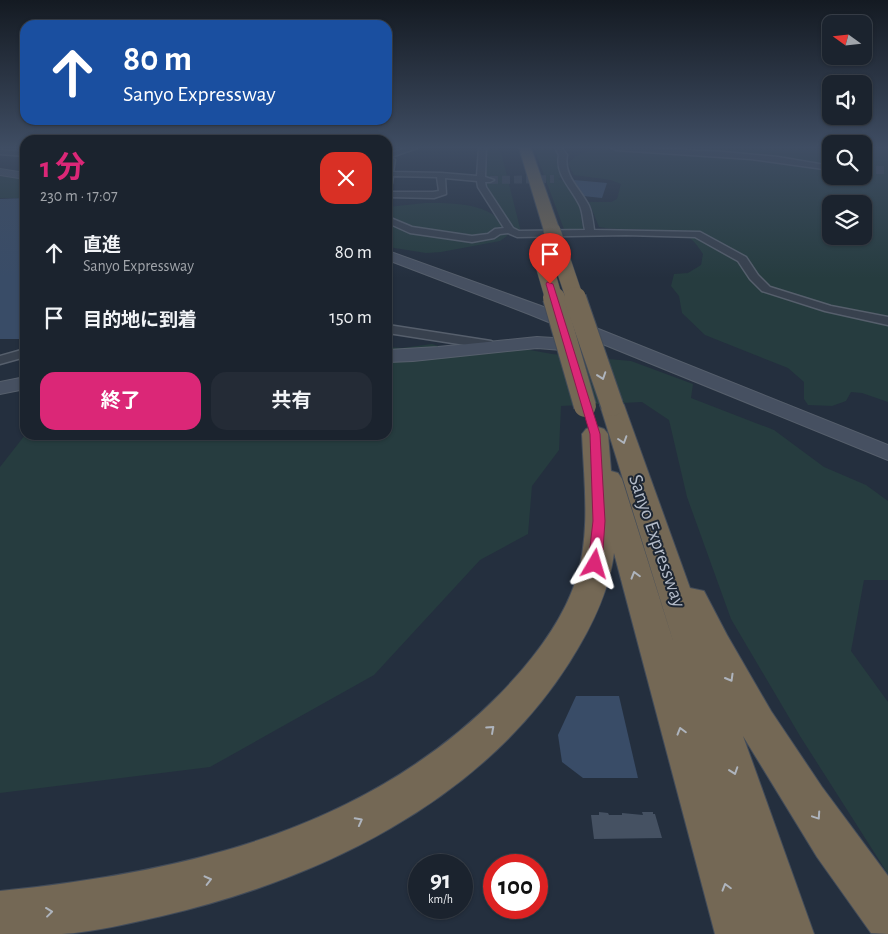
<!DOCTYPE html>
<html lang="ja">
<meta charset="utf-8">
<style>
:root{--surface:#1b232e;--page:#242b36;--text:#f1f3f6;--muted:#a0a4aa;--line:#39404a;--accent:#db2777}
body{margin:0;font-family:"Alegreya Sans","Noto Sans JP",sans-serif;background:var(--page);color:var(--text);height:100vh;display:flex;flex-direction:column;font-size:19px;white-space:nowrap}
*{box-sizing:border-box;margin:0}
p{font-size:16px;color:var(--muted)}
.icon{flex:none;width:28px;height:28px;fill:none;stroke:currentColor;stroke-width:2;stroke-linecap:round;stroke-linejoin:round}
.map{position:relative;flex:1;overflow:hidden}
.side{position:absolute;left:20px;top:135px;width:372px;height:305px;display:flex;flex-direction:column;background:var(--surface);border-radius:15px;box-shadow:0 1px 4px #0004,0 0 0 1px var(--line)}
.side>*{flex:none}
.top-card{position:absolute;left:20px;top:20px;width:372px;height:105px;border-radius:15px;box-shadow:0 1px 4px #0004,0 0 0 1px var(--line);background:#1a4fa0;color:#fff;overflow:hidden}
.needle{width:32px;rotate:285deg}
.controls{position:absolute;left:822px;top:15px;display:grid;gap:10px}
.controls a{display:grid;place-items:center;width:50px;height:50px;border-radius:10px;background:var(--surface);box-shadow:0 1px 4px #0004,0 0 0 1px var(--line);font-size:25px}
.speed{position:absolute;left:408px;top:854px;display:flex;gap:10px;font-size:25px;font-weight:700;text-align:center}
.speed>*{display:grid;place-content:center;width:65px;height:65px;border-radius:50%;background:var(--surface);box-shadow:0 1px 4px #0004,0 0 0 1px var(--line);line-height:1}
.speed small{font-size:12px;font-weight:400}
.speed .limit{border:8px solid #d22;background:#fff;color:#111}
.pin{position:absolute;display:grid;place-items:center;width:42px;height:42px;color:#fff;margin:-51px -21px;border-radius:50% 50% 50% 0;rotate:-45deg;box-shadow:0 0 5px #0007}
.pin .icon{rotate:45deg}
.me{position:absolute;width:55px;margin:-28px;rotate:7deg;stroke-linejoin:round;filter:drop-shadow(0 0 4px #0008)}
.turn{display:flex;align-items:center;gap:18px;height:105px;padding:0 20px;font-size:22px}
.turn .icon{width:65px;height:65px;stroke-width:2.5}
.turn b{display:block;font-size:35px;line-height:42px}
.round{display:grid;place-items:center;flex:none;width:52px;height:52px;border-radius:15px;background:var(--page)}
.headline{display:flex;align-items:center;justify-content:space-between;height:85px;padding:0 20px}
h1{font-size:30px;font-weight:700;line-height:38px;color:var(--accent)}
.button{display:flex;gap:10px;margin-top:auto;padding:10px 20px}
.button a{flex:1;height:58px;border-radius:15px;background:var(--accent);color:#fff;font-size:20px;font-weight:700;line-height:58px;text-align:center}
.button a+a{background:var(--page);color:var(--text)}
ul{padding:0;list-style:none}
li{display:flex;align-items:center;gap:15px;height:65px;padding:0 20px}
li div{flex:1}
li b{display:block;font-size:19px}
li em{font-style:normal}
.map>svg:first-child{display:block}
.green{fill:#263c3f;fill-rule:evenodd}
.water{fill:#394c67}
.building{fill:#455162}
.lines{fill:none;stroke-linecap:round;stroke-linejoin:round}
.street-tunnel{stroke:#3a4453;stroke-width:8;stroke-dasharray:8 4;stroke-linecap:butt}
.street-casing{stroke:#565f6c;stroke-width:3}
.secondary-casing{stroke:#565f6c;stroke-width:2}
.highway-casing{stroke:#434c59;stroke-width:2}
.street{fill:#38414e;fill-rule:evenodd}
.secondary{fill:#465061;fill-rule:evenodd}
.highway{fill:#746855;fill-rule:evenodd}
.highway-bridge-far1-casing{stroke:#434c59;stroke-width:18;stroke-linecap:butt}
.highway-bridge-casing{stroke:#434c59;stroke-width:24;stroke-linecap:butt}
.highway-bridge-far1{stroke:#746855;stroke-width:17}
.highway-bridge{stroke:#746855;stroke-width:22}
.oneway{stroke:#aeb4bd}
.route{fill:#db2777;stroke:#8e194d}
.labels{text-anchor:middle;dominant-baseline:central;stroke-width:4;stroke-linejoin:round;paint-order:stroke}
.street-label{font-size:20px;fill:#b4bcc9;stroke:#1d2633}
</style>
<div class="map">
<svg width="888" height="934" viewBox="0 0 888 934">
<rect width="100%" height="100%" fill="#242f3e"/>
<g class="green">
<path d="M486,148H500L521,232L513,229L484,183L488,158Z"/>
<path d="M534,148H557L560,155L558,165L562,177L558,179L565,181L579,204L583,229L565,232Z"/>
<path d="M602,148H831V176H864V148H888V402L862,393L851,392L846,401L832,406L808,405L804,399V382L788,368L705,335L682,313L679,296L671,286L674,274L688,273L701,265L703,254C700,250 696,243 691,239C673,225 622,232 599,227L589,202H611L617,199L621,184L611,180L574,175L568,163C577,154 589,149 602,148ZM831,204H864V236H831Z"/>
<path d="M0,175L25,178V198H0Z"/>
<path d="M425,203C453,203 501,202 507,236L500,241L441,252L426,253L388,247V207Z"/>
<path d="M432,344L467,354L519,348L552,354L631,361L693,384L691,398L774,430L824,467L866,485L888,501V580H864L851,651L888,702V874L800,736L731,619L687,497L669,420L642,402L561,406L559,450L532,486L528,534L480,560L374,675L210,767L0,793V467L25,435H388V347L402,348Z"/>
</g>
<g class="water">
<path d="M574,180L607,183L602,198L583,196Z"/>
<path d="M25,198V339H0V199Z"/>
<path d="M576,696H619L638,778H583L562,762L558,735Z"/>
</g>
<path class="building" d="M599,812L608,813L609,815H622V813L643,815L642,812H653V814H655L662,838L594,839L591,815H599Z"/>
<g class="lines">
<g class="street-tunnel">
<path d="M864,170H888"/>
<path d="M490,180L554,179"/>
</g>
<defs>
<g id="street">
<path d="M407,148H417L391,157L395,160L393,172L441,173L477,176L479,148H486L485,177L494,180L490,182H485L486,187L513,228L519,231L585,230C583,222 583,213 580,206C572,188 555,176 559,155L555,148H562L567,155C563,176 580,188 589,206C592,213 593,222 594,230L700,232L746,257L758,275L770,287L831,306L888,317V325L825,311L762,291L750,279L738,261L695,237L626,235L517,237L508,233L500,234L494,238L472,242L410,233L388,223V217L412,227L472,236L488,234L495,229L504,228L478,187L477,181L445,178L446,194L434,198L388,197V192H433L439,191L437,177L393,176L392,183L388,185V154Z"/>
<path d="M612,148H648L724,152L778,157L831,166V170L751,159L616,150Z"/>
<path d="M0,150L25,152V156L0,154Z"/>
<path d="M388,325L491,341L497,345L491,349L388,333Z"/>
<path d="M25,349V357L0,364V356Z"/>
</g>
<g id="secondary">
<path d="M0,169L25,173V179L0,175Z"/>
<path d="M388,251L541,306L888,445V460L529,314L388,260Z"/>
<path d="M537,337L587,340L594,342L596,346L594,350L587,352L537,348L413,361L388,362V350L438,347Z"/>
<path d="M25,377V389L0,394V382Z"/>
</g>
<g id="highway">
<path d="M519,148H531L560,231L558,234H546L544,231Z"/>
<path d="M612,398L621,400L624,405L690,588L704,591L727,635L771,711L822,787L888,876V934L871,933L817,857L743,736L814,934H715L614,553C609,593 590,630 569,663C480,803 317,880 162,916C130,923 95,932 62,934C42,934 21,934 0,934V891C184,872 365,831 500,694C531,662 562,623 576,580C591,533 584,482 582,434L586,429L595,426L604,429L608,434L611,471L618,473L622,479L674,644L600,405L603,400Z"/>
</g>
</defs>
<use href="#street" class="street-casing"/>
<use href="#secondary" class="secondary-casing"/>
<use href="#highway" class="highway-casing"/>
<use href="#street" class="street"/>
<use href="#secondary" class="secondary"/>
<use href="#highway" class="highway"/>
<defs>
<g id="highway-bridge-far1">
<path d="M552,231L575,299"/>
<path d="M540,251L554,299"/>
</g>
<g id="highway-bridge">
<path d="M554,298L585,406"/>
<path d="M575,298L612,405"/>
</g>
</defs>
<use href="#highway-bridge-far1" class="highway-bridge-far1-casing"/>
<use href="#highway-bridge" class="highway-bridge-casing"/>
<use href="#highway-bridge-far1" class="highway-bridge-far1"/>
<use href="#highway-bridge" class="highway-bridge"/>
</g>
<defs><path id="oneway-chevron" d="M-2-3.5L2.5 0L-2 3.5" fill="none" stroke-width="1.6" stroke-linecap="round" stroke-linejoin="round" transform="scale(1.25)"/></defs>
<g class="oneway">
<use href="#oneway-chevron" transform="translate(602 376) rotate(71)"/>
<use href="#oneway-chevron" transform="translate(623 440) rotate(72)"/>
<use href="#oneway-chevron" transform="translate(635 575) rotate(-106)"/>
<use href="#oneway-chevron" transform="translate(730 678) rotate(60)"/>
<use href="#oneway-chevron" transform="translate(491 729) rotate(-42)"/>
<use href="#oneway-chevron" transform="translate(681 731) rotate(-106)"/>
<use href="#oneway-chevron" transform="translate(734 771) rotate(71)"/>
<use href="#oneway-chevron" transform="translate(817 816) rotate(56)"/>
<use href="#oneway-chevron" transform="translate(359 821) rotate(-28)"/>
<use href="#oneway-chevron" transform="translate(208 880) rotate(-14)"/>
<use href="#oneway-chevron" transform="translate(726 887) rotate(-106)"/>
<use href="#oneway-chevron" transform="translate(49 912) rotate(-7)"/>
</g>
<linearGradient id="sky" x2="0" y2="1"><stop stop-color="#141a22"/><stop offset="0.53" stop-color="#3f4d63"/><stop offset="1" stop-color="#3f4d63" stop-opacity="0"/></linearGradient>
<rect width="888" height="278" fill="url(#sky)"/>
<path class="route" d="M547,282L553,284L600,434L605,521L602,564L600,567H590L588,564L593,521L590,434L546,284Z"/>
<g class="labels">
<g class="street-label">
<text transform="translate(657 541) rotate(71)">Sanyo Expressway</text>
</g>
</g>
</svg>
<div class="controls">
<a><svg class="needle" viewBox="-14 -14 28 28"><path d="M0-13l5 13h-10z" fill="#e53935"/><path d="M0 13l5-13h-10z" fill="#a0a4aa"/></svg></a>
<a><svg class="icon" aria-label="sound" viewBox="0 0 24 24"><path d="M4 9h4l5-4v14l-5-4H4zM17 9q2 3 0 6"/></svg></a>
<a><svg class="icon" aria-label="search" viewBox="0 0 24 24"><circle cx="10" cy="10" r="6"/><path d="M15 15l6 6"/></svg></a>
<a><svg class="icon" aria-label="layers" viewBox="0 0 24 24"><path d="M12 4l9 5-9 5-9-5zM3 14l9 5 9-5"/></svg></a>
</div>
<div class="speed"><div>91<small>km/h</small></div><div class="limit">100</div></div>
<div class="pin" style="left:550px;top:284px;background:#d93025"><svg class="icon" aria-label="arrive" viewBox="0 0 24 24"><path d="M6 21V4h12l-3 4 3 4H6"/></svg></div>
<svg class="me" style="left:595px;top:564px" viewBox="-20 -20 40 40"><path d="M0-17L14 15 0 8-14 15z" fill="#db2777" stroke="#fff" stroke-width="4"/></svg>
<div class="top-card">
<div class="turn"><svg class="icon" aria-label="ahead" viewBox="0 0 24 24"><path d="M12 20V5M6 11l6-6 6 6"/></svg><div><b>80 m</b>Sanyo Expressway</div></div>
</div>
<section class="side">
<div class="headline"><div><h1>1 分</h1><p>230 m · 17:07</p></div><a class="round" style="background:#d93025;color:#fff"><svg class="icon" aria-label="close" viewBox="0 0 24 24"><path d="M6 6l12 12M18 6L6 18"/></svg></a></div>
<ul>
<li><svg class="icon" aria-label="ahead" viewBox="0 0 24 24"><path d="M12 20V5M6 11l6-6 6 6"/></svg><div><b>直進</b><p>Sanyo Expressway</p></div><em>80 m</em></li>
<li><svg class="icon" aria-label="arrive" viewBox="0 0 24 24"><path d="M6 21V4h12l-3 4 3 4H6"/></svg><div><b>目的地に到着</b></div><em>150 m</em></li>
</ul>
<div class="button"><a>終了</a><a>共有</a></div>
</section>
</div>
